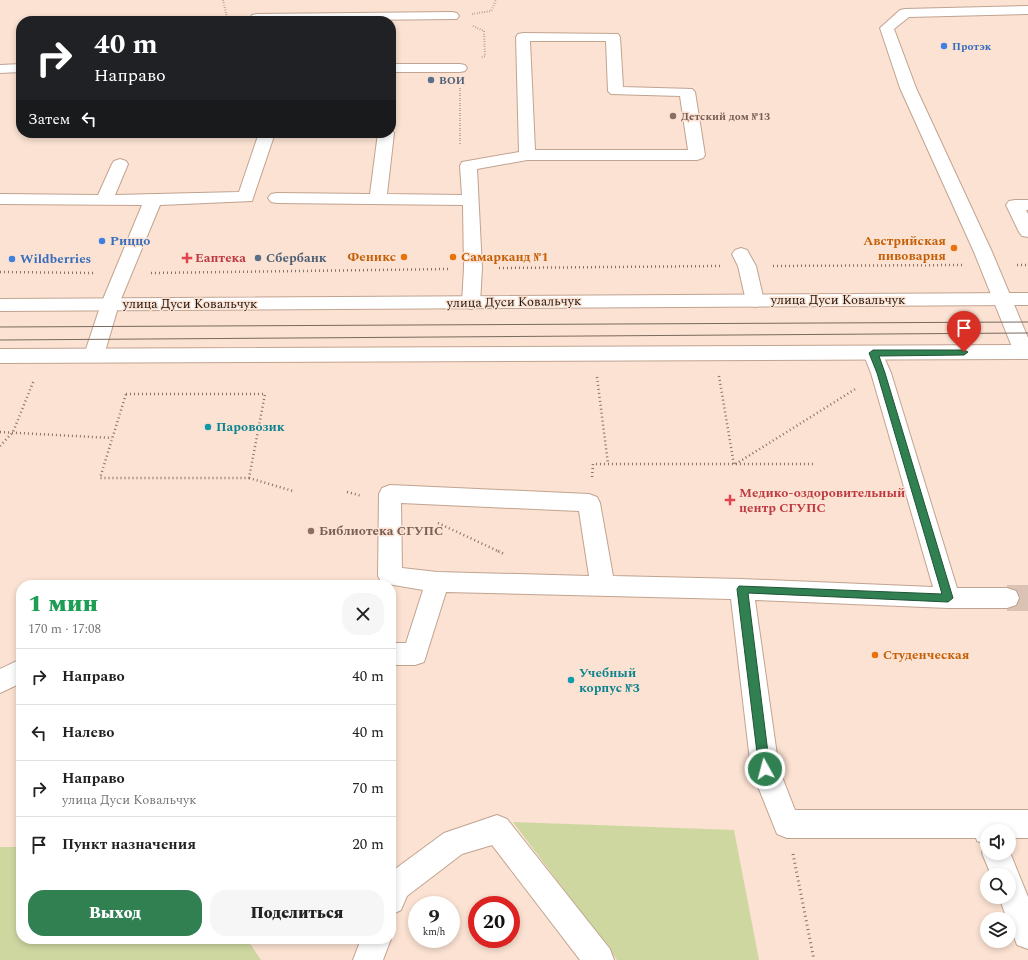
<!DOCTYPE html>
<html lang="ru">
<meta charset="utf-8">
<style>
:root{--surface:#fff;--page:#f6f6f6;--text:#222;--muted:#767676;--line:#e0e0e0;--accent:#308051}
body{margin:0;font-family:Spectral,serif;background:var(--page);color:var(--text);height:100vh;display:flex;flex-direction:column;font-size:15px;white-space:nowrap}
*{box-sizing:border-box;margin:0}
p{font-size:13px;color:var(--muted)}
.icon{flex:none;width:22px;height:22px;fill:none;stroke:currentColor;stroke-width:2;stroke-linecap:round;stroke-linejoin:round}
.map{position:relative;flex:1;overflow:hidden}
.sheet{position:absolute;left:16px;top:580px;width:380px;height:364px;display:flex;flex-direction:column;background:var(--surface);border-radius:16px;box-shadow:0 2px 6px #0003}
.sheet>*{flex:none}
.hud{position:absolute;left:16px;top:16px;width:380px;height:122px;border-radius:16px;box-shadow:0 2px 6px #0003;background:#202124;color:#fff;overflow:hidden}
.fabs{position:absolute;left:980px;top:824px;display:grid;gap:8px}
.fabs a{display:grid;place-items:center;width:36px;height:36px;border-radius:50%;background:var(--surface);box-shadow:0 2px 6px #0003;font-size:20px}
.speed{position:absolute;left:408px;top:896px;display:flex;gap:8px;font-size:20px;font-weight:700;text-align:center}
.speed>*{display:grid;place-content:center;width:52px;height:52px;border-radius:50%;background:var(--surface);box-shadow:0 2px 6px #0003;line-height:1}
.speed small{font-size:10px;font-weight:400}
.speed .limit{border:6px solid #d22;background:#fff;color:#111}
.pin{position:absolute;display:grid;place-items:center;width:34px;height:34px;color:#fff;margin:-41px -17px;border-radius:50% 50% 50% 0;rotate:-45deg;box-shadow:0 0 4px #0007}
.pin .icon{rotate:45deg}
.me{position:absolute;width:44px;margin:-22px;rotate:353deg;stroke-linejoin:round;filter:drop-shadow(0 0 3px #0008)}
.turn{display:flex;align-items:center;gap:14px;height:84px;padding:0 12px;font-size:18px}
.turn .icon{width:52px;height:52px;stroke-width:2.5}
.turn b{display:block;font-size:28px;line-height:34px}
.then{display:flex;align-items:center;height:38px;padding:0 12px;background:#0003;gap:8px;font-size:15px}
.round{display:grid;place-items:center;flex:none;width:42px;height:42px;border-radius:16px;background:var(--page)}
.head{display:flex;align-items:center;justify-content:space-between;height:68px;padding:0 12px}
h1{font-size:24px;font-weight:800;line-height:30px;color:#1e9e55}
.cta{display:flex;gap:8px;margin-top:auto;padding:8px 12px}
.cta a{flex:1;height:46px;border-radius:16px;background:var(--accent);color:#fff;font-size:16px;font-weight:800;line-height:46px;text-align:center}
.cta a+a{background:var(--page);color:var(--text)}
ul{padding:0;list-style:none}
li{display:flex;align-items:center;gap:12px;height:56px;padding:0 12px;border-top:1px solid var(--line)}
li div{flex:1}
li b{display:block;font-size:15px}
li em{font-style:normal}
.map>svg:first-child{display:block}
.green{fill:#ced7a0}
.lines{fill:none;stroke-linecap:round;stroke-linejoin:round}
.minor-tunnel{stroke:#dac3b5;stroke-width:26;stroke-dasharray:26 14;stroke-linecap:butt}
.minor-casing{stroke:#c1a390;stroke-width:2}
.major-casing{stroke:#c1a390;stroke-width:2}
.path-far2{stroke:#857368;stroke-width:2;stroke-dasharray:0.5 2;stroke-linecap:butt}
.path-far1{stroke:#857368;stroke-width:2.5;stroke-dasharray:1 3;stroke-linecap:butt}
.path{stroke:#857368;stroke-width:3;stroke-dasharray:1 3.5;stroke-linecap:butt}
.minor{fill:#fff;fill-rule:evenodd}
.major{fill:#fff;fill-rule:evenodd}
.tram{stroke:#7a695e;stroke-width:1}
.route{fill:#308051;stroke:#1f5335}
.shop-dot{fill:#3f7fe0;stroke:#fbe2d2;stroke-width:1.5}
.service-dot{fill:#5c6f8a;stroke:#fbe2d2;stroke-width:1.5}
.education-dot{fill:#8d6e63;stroke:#fbe2d2;stroke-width:1.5}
.food-dot{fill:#e8710a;stroke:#fbe2d2;stroke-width:1.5}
.health-dot{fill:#e0444e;stroke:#fbe2d2;stroke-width:1.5}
.culture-dot{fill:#0f9aa8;stroke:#fbe2d2;stroke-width:1.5}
.labels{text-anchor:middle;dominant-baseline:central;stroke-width:3;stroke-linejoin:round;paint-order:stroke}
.far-shop-label{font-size:11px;font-weight:bold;fill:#366cbe;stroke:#fbe2d2;text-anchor:start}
.far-service-label{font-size:11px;font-weight:bold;fill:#4e5e75;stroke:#fbe2d2;text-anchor:start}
.far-education-label{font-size:11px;font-weight:bold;fill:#785e54;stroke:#fbe2d2;text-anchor:start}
.shop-label{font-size:13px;font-weight:bold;fill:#366cbe;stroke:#fbe2d2;text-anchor:start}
.food-label{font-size:13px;font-weight:bold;fill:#c56008;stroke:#fbe2d2;text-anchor:end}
.health-label{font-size:13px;font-weight:bold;fill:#be3a42;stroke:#fbe2d2;text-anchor:start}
.service-label{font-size:13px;font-weight:bold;fill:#4e5e75;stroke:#fbe2d2;text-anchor:start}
.street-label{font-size:13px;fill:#21160f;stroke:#fbe2d2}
.culture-label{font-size:13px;font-weight:bold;fill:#0d838f;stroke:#fbe2d2;text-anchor:start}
.education-label{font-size:13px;font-weight:bold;fill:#785e54;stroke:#fbe2d2;text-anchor:start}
</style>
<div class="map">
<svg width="1028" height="960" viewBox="0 0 1028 960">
<rect width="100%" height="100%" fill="#fbe2d2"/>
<g class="green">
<path d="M513,822L734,830L759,960H617Z"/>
<path d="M0,847H21V939H247L261,960H0Z"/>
</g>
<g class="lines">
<path class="minor-tunnel" d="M1007,598H1028"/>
<defs>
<g id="minor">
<path d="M1028,6V14L909,17L894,29L916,88L992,252L1028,338V358L1024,359L1017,357L1014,352L974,252L900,88L880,28L900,10L905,9Z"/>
<path d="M452,12L457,13L459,16L457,19L249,21L252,15L257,14Z"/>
<path d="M523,33L618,34L620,37L623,87L692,89L695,92L705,155L703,158L697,160H527L477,169L482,268L480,303L478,307L471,309L464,307L462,303L464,268L463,205L277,203L271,202L268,198L271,194L277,193L370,194L378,133H391V129L394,133L387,194L462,195L460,166L462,162L519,152L516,37L518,34ZM530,41H606L608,91L611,94L680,96L688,150H535Z"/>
<path d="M21,64V72L0,73V65Z"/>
<path d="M391,64H460L465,65L467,68L465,71L460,72H391Z"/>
<path d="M259,133H275L252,201L160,205L119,304L104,355L101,360L94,362L87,360L84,355L101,304L142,205L0,204V194L98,195L112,164L114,161L120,159L126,161L128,164L115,195L239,192Z"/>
<path d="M1015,200H1028V210H1026L1028,214V237L1022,236L1019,232L1006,205L1009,201Z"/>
<path d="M741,248L747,250L756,266L764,301L762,305L755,307L748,305L746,301L738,266L732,254L735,250Z"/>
<path d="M873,346L880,348L891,373L957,588H1007L1016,591L1019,598L1016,605L1007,608H948L755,600L779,769L795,810H1028V838H1009V831H987V853H1009V850L1028,897V949L1017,945L1009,924V919H1007L999,897H1009V875H991L982,853L985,844L977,841L976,838H787L777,834L751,769L731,599L446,592L424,662L415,665H391V643H406L423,590L382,583L378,576L379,494L382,488L390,485L589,494L597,497L600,503L613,576L742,579L933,587L871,373L863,353L866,348ZM401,503L579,511L589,576L437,572L402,568Z"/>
<path d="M21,659V683L0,693V669Z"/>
<path d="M497,815L507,819L610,949L614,960H580L492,845L462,854L407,896L401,910L391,915V872L444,833Z"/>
<path d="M361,939H391L383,960H353Z"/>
</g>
<g id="major">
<path d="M1028,293V305L0,311V299Z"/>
<path d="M1028,345V359L0,363V349Z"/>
</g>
</defs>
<use href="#minor" class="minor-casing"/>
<use href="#major" class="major-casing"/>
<g class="path-far2">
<path d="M223,0L227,17H233"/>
<path d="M472,14L491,11L496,0"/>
<path d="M473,26L484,31L485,56L480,58"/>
<path d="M460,88V145"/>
</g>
<g class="path-far1">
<path d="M1017,265H1028"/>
<path d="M773,266L962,265"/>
<path d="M499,268L720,266"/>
<path d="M0,272L96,273"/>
<path d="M151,273L448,269"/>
<path d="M719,376L734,465L857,388"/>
<path d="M597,377L608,464"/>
<path d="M126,394H265L249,478H100Z"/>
<path d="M0,432L112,438"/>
<path d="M0,446L13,432L34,380"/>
<path d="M592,477L593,464H815"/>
<path d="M249,478L293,491"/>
<path d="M347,492L362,496"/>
<path d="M438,523L500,552"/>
</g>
<g class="path">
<path d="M498,551L506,555"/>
<path d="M793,854L814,960"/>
</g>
<use href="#minor" class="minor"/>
<use href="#major" class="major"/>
<g class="tram">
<path d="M0,327L1028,322"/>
<path d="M0,340L1028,333"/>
</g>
</g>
<path class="route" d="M873,350H964L968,352L964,355L879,356L885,373L953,598L948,602L748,593L770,769L769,772L765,774L761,772L759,769L737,589L739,586L942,594L877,373L869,353Z"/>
<g class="shop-dot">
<circle cx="944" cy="46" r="4"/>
<circle cx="102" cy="241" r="4"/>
<circle cx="12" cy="259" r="4"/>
</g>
<g class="service-dot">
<circle cx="431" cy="80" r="4"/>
<circle cx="258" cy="258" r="4"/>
</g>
<g class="education-dot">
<circle cx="673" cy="116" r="4"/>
<circle cx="311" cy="531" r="4"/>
</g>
<g class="food-dot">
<circle cx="954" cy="248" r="4"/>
<circle cx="404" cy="257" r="4"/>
<circle cx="453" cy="257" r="4"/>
<circle cx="875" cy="655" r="4"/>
</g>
<g class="health-dot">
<path d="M185 252h4v4h4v4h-4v4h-4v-4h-4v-4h4z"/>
<path d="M728 494h4v4h4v4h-4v4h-4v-4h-4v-4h4z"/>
</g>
<g class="culture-dot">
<circle cx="208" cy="427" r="4"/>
<circle cx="571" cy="680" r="4"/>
</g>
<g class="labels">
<g class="far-shop-label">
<text x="952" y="46">Протэк</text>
</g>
<g class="far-service-label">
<text x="439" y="80">ВОИ</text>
</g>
<g class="far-education-label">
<text x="681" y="116">Детский дом №13</text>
</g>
<g class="shop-label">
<text x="110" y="241">Риццо</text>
<text x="20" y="259">Wildberries</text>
</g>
<g class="food-label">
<text x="946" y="241">Австрийская<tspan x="946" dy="15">пивоварня</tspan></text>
<text x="396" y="257">Феникс</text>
<text x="461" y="257" text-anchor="start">Самарканд №1</text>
<text x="883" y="655" text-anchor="start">Студенческая</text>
</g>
<g class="health-label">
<text x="195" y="258">Еаптека</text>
<text x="739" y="493">Медико-оздоровительный<tspan x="739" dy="15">центр СГУПС</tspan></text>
</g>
<g class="service-label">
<text x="266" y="258">Сбербанк</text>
</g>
<g class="street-label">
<text x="838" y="300">улица Дуси Ковальчук</text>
<text transform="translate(514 302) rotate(-1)">улица Дуси Ковальчук</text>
<text x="190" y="304">улица Дуси Ковальчук</text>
</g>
<g class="culture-label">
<text x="216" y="427">Паровозик</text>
<text x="579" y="673">Учебный<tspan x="579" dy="15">корпус №3</tspan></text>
</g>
<g class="education-label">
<text x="319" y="531">Библиотека СГУПС</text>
</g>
</g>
</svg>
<div class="fabs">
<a><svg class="icon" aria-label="sound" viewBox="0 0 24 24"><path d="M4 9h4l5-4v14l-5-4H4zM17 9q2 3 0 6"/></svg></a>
<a><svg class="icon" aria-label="search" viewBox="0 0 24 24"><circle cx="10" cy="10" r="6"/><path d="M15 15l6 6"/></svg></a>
<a><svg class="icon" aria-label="layers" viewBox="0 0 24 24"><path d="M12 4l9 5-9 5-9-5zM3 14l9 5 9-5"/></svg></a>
</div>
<div class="speed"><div>9<small>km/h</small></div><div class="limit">20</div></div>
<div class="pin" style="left:964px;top:352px;background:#d93025"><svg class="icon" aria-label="arrive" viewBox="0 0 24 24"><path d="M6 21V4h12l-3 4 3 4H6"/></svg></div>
<svg class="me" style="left:765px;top:769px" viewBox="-20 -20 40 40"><circle r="17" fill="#308051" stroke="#fff" stroke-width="3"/><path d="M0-11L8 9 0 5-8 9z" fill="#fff"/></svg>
<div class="hud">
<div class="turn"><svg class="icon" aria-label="right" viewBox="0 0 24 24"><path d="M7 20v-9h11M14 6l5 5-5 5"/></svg><div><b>40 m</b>Направо</div></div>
<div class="then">Затем<svg class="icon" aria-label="left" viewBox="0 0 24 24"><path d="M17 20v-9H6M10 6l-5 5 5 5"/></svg></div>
</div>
<section class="sheet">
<div class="head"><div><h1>1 мин</h1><p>170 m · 17:08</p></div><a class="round"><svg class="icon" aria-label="close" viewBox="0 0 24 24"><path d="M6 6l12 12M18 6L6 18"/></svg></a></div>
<ul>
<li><svg class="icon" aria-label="right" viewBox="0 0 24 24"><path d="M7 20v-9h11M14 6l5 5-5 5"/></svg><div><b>Направо</b></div><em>40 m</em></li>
<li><svg class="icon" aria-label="left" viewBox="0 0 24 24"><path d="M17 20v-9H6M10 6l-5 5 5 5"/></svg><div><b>Налево</b></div><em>40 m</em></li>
<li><svg class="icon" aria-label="right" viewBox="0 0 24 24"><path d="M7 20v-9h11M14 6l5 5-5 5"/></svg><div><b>Направо</b><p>улица Дуси Ковальчук</p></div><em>70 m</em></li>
<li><svg class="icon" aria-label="arrive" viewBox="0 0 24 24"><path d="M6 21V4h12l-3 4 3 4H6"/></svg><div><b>Пункт назначения</b></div><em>20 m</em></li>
</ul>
<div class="cta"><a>Выход</a><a>Поделиться</a></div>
</section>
</div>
